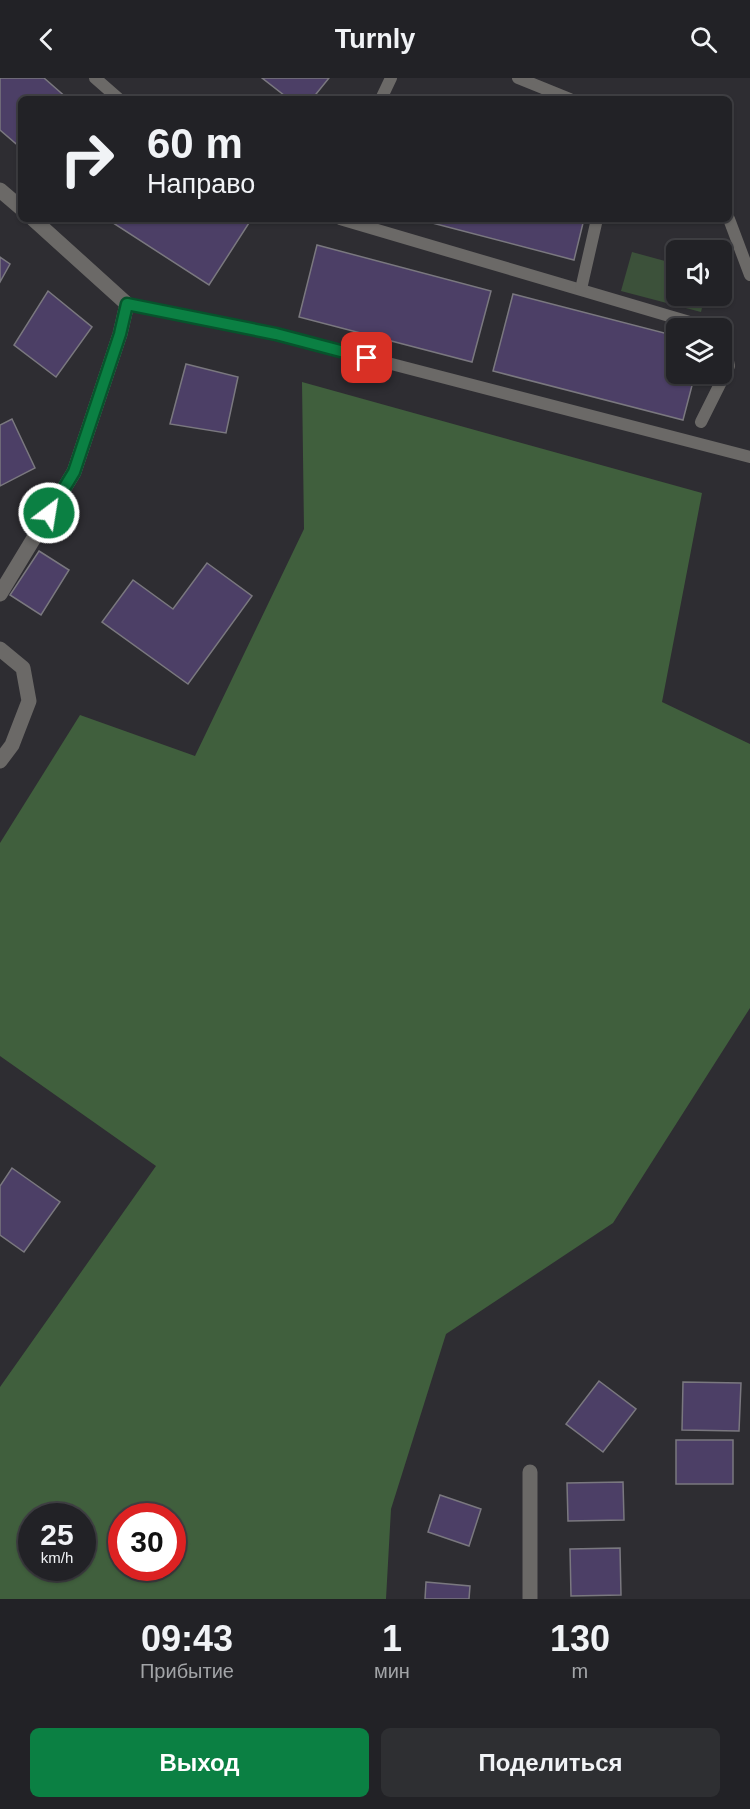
<!DOCTYPE html>
<html lang="ru">
<meta charset="utf-8">
<style>
:root{--surface:#222226;--page:#2e2f32;--text:#f1f3f6;--muted:#a2a4a7;--line:#3f3f43;--accent:#0b8043}
body{margin:0;font-family:Helvetica,sans-serif;background:var(--page);color:var(--text);height:100vh;display:flex;flex-direction:column;font-size:22px;white-space:nowrap}
*{box-sizing:border-box;margin:0}
p{font-size:20px;color:var(--muted)}
.icon{flex:none;width:33px;height:33px;fill:none;stroke:currentColor;stroke-width:2;stroke-linecap:round;stroke-linejoin:round}
.map{position:relative;height:1521px;overflow:hidden}
.side{display:flex;flex-direction:column;background:var(--surface);flex:1}
.side>*{flex:none}
.top-card{position:absolute;left:18px;top:18px;width:714px;height:126px;border-radius:9px;box-shadow:0 2px 4px #0004,0 0 0 2px var(--line);background:#222226;color:var(--text);overflow:hidden}
.fabs{position:absolute;left:666px;top:162px;display:grid;gap:12px}
.fabs a{display:grid;place-items:center;width:66px;height:66px;border-radius:9px;background:var(--surface);box-shadow:0 2px 4px #0004,0 0 0 2px var(--line);font-size:30px}
.speed{position:absolute;left:18px;top:1425px;display:flex;gap:12px;font-size:30px;font-weight:700;text-align:center}
.speed>*{display:grid;place-content:center;width:78px;height:78px;border-radius:50%;background:var(--surface);box-shadow:0 2px 4px #0004,0 0 0 2px var(--line);line-height:1}
.speed small{font-size:15px;font-weight:400}
.speed .limit{border:9px solid #d22;background:#fff;color:#111}
.pin{position:absolute;display:grid;place-items:center;width:51px;height:51px;color:#fff;margin:-26px;border-radius:12px;box-shadow:0 3px 9px #0006}
.me{position:absolute;width:66px;margin:-33px;rotate:31deg;stroke-linejoin:round;filter:drop-shadow(0 0 4px #0008)}
.turn{display:flex;align-items:center;gap:21px;height:126px;padding:0 30px;font-size:27px}
.turn .icon{width:78px;height:78px;stroke-width:2.5}
.turn b{display:block;font-size:42px;line-height:51px}
.eta{display:flex;justify-content:space-evenly;align-items:center;height:102px;text-align:center}
.eta b{font-size:36px;font-weight:600;line-height:42px}
.cta{display:flex;gap:12px;margin-top:auto;padding:12px 30px}
.cta a{flex:1;height:69px;border-radius:9px;background:var(--accent);color:#fff;font-size:24px;font-weight:600;line-height:69px;text-align:center}
.cta a+a{background:var(--page);color:var(--text)}
header{display:flex;justify-content:space-between;align-items:center;height:78px;padding:0 30px;background:var(--surface);font-size:27px;font-weight:600}
.map>svg:first-child{display:block}
.green{fill:#3c513a}
.forest{fill:#405f3d;fill-rule:evenodd}
.building{fill:#4c3f66;stroke:#7a787f;stroke-width:1.5}
.lines{fill:none;stroke-linecap:round;stroke-linejoin:round}
.service{stroke:#6b6967;stroke-width:12}
.minor{stroke:#6b6967;stroke-width:15}
.route-casing{stroke:#07532c;stroke-width:15}
.route{stroke:#0b8043;stroke-width:10}
</style>
<header><svg class="icon" aria-label="back" viewBox="0 0 24 24"><path d="M15 5l-7 7 7 7"/></svg>Turnly<svg class="icon" aria-label="search" viewBox="0 0 24 24"><circle cx="10" cy="10" r="6"/><path d="M15 15l6 6"/></svg></header>
<div class="map">
<svg width="750" height="1521" viewBox="0 0 750 1521">
<rect width="100%" height="100%" fill="#2e2d32"/>
<path class="green" d="M632,174L676,186V218H705L701,234L621,213Z"/>
<path class="forest" d="M302,304L702,415L662,624L750,666V930L613,1145L446,1256L391,1431L386,1521H0V1309L156,1088L0,978V765L80,637L195,678L304,451ZM32,1438H82V1490H32ZM122,1438H172V1490H122Z"/>
<g class="building">
<path d="M0,0H44L68,21H21V70L0,52Z"/>
<path d="M262,0H329L312,21H289Z"/>
<path d="M107,141H243L249,145L209,207Z"/>
<path d="M417,141H584L574,182Z"/>
<path d="M317,167L491,213L472,284L299,239Z"/>
<path d="M0,179L10,186L0,204Z"/>
<path d="M48,213L92,249L56,299L14,267Z"/>
<path d="M513,216L676,258V296H695L683,342L493,293Z"/>
<path d="M186,286L238,299L226,355L170,346Z"/>
<path d="M12,341L35,390L0,408V347Z"/>
<path d="M39,473L69,492L41,537L10,517Z"/>
<path d="M207,485L252,518L188,606L102,544L133,502L173,531Z"/>
<path d="M12,1090L60,1124L24,1174L0,1157V1108Z"/>
<path d="M599,1303L636,1331L603,1374L566,1346Z"/>
<path d="M683,1304L741,1305L739,1353L682,1352Z"/>
<rect x="676" y="1362" width="57" height="44"/>
<path d="M623,1404L624,1442L568,1443L567,1405Z"/>
<path d="M440,1417L481,1431L469,1468L428,1454Z"/>
<path d="M620,1470L621,1517L571,1518L570,1471Z"/>
<path d="M426,1504L470,1508L469,1521H425Z"/>
</g>
<g class="lines">
<g class="service">
<path d="M95,0L119,21"/>
<path d="M518,0L570,21"/>
<path d="M381,21L391,0"/>
<path d="M340,141L710,250"/>
<path d="M729,141L750,197"/>
<path d="M581,211L597,141"/>
<path d="M127,226L276,256L750,379"/>
<path d="M701,344L729,288L722,254"/>
</g>
<g class="minor">
<path d="M0,112L21,130"/>
<path d="M0,516L74,394L120,256L127,226L33,141"/>
<path d="M0,571L23,590L29,623L12,667L0,683"/>
<path d="M530,1394V1521"/>
</g>
</g>
<g class="lines">
<defs>
<path id="route" d="M49,435L74,394L120,256L127,226L276,256L367,280"/>
</defs>
<use href="#route" class="route-casing"/>
<use href="#route" class="route"/>
</g>
</svg>
<div class="fabs">
<a><svg class="icon" aria-label="sound" viewBox="0 0 24 24"><path d="M4 9h4l5-4v14l-5-4H4zM17 9q2 3 0 6"/></svg></a>
<a><svg class="icon" aria-label="layers" viewBox="0 0 24 24"><path d="M12 4l9 5-9 5-9-5zM3 14l9 5 9-5"/></svg></a>
</div>
<div class="speed"><div>25<small>km/h</small></div><div class="limit">30</div></div>
<div class="pin" style="left:367px;top:280px;background:#d93025"><svg class="icon" aria-label="arrive" viewBox="0 0 24 24"><path d="M6 21V4h12l-3 4 3 4H6"/></svg></div>
<svg class="me" style="left:49px;top:435px" viewBox="-20 -20 40 40"><circle r="17" fill="#0b8043" stroke="#fff" stroke-width="3"/><path d="M0-11L8 9 0 5-8 9z" fill="#fff"/></svg>
<div class="top-card">
<div class="turn"><svg class="icon" aria-label="right" viewBox="0 0 24 24"><path d="M7 20v-9h11M14 6l5 5-5 5"/></svg><div><b>60 m</b>Направо</div></div>
</div>
</div>
<section class="side">
<div class="eta">
<div><b>09:43</b><p>Прибытие</p></div>
<div><b>1</b><p>мин</p></div>
<div><b>130</b><p>m</p></div>
</div>
<div class="cta"><a>Выход</a><a>Поделиться</a></div>
</section>
